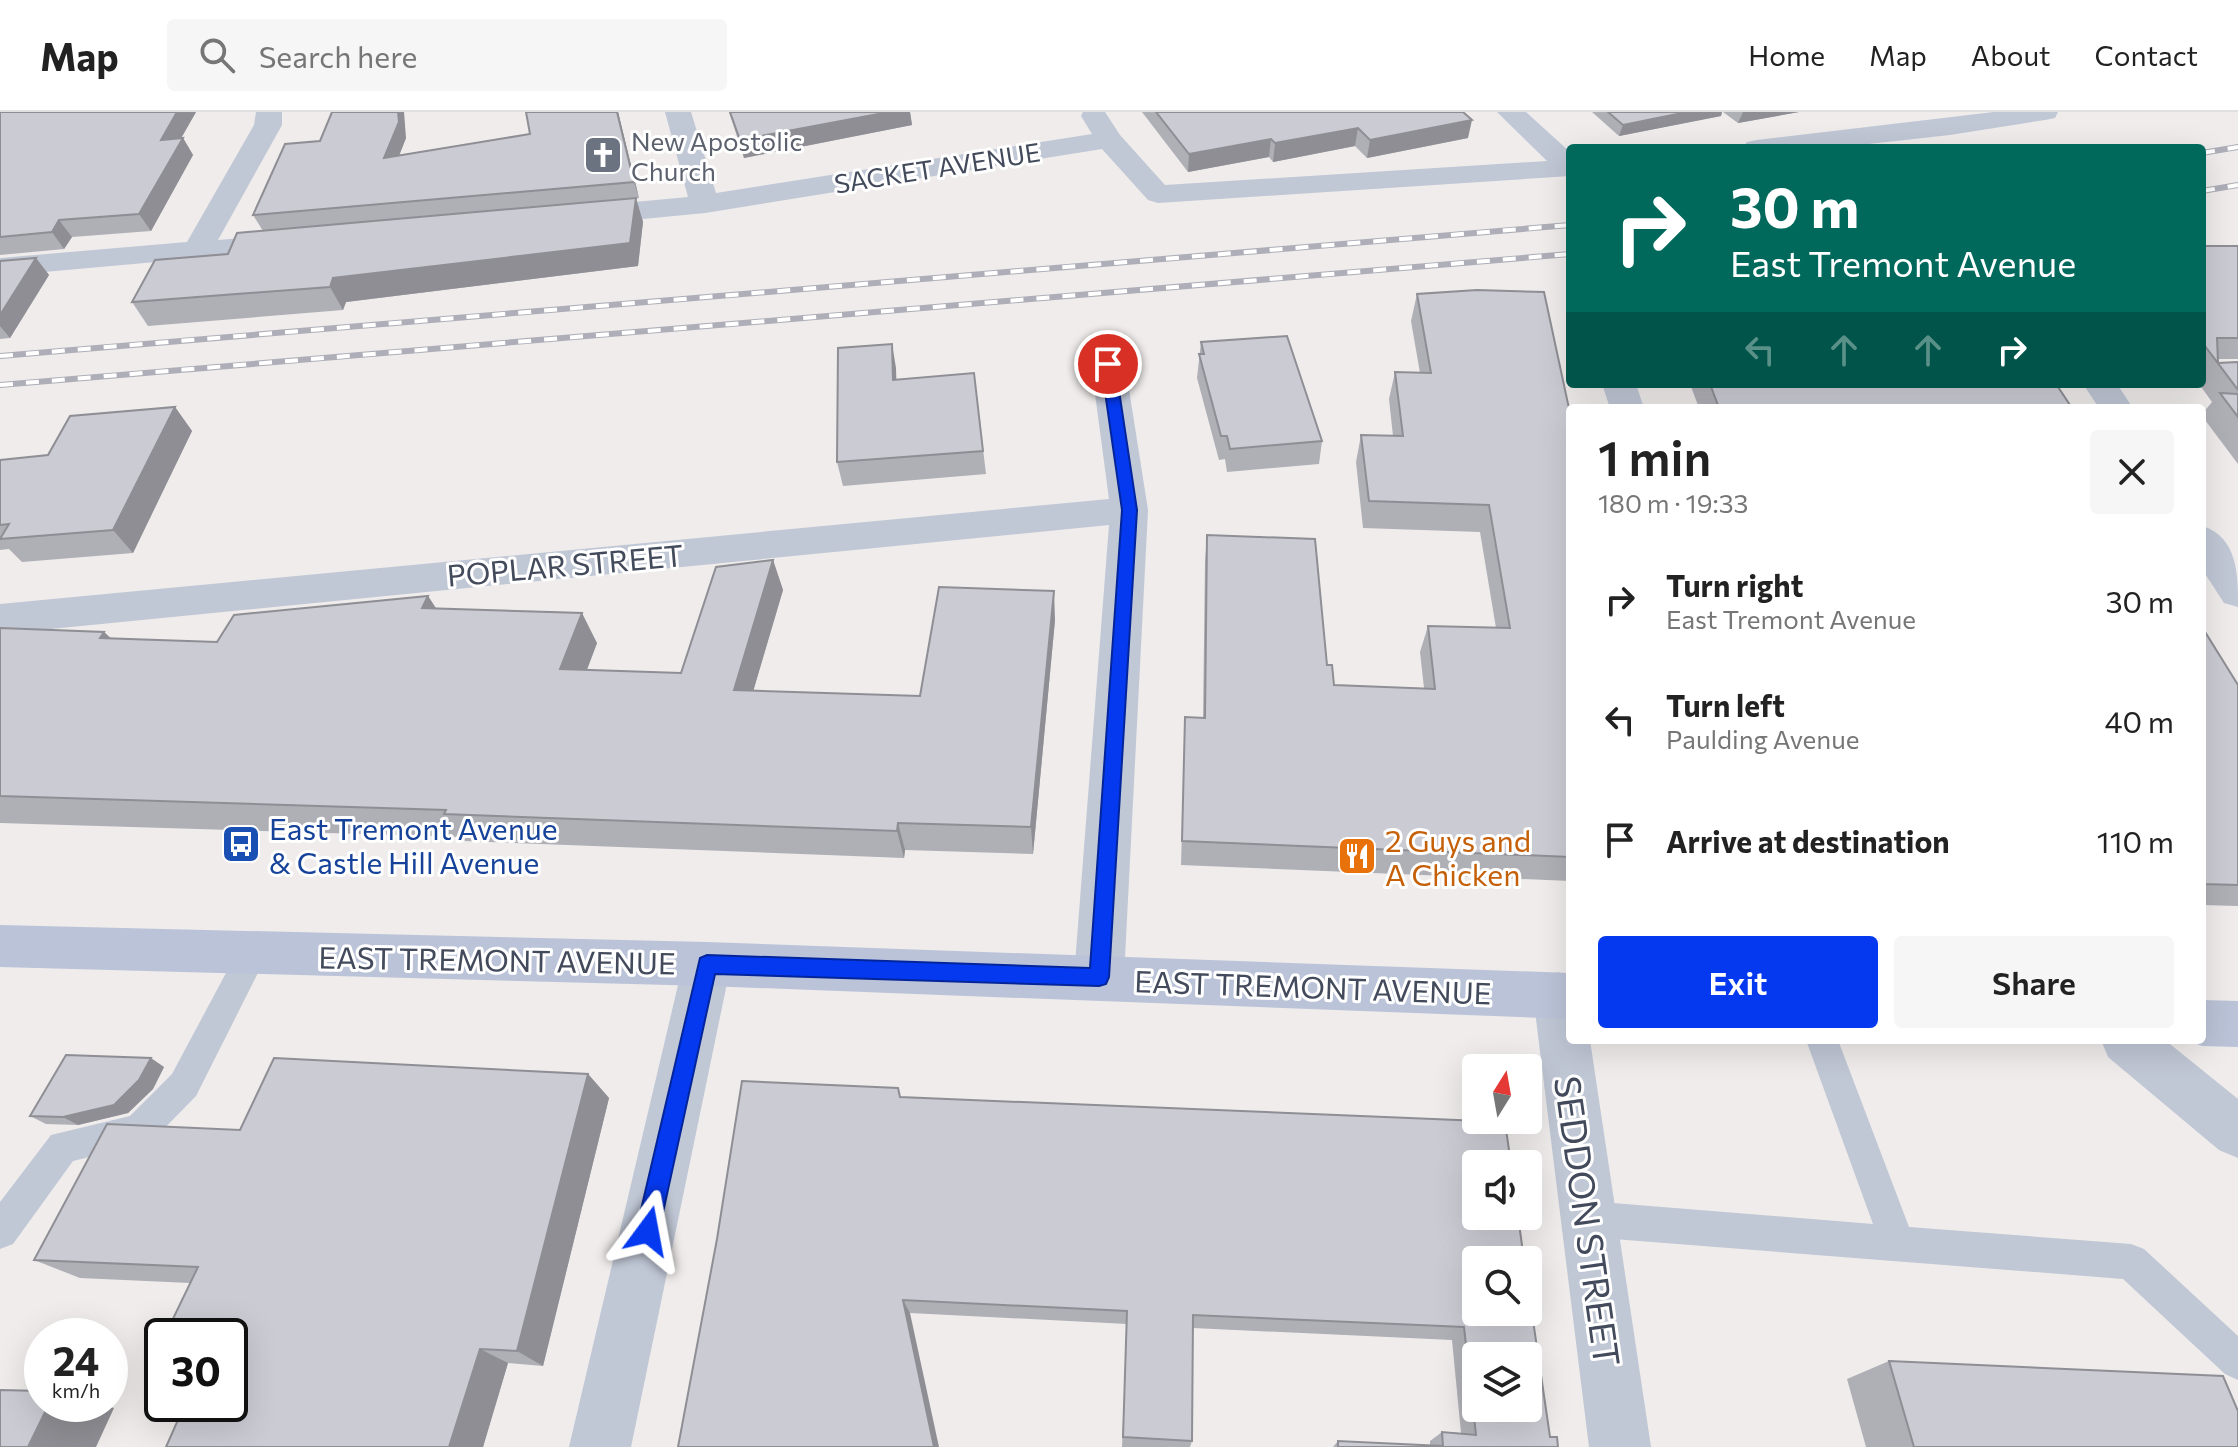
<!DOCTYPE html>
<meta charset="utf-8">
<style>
:root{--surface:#fff;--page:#f6f6f6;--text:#222;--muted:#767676;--line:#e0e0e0;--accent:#0539ef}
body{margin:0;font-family:Commissioner,sans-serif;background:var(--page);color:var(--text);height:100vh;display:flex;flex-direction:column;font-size:30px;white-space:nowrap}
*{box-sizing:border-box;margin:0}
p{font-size:26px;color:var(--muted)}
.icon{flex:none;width:44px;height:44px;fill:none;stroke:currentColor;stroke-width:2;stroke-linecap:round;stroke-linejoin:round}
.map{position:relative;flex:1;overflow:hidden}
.side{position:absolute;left:1566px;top:292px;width:640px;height:640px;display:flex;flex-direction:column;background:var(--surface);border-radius:8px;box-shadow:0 8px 32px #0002}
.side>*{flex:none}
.banner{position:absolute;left:1566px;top:32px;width:640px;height:244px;border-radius:8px;box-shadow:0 8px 32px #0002;background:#00695c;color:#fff;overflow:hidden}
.needle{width:52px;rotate:11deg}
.buttons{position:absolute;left:1462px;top:942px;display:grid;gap:16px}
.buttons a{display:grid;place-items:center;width:80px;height:80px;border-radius:8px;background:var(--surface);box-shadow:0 8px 32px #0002;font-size:40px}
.speed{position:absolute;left:24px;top:1206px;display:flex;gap:16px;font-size:40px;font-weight:700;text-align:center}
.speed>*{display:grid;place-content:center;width:104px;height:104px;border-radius:50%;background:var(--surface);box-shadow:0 8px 32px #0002;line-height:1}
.speed small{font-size:20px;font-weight:400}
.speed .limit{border:4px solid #111;border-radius:12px;background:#fff;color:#111}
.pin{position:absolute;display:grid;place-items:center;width:68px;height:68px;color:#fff;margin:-34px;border:4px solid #fff;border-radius:50%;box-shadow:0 2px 8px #0007}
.me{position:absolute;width:88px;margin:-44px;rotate:13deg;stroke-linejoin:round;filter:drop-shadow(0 0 6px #0008)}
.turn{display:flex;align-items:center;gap:28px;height:168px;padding:0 32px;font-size:36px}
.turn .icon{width:104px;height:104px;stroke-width:2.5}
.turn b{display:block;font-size:56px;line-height:68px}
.lanes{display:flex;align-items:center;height:76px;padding:0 32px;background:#0003;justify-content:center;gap:40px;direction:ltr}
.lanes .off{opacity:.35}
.round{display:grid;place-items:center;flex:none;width:84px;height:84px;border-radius:8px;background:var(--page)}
.overview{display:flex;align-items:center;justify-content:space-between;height:136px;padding:0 32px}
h1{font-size:48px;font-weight:600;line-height:60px}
.button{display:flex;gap:16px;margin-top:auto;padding:16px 32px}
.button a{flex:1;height:92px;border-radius:8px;background:var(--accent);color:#fff;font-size:32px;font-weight:600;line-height:92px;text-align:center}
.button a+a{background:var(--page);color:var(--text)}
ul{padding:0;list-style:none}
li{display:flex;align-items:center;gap:24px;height:120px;padding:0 32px}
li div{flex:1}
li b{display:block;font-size:30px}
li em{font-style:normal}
header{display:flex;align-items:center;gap:48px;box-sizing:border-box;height:112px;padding:0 40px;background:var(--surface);border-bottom:2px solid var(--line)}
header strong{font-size:38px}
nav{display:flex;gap:44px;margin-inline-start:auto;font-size:28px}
.search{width:560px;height:72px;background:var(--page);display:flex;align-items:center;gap:20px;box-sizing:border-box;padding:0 28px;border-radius:8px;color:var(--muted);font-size:30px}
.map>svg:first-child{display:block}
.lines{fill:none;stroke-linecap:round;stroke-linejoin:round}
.lane{fill:#c0c7d5;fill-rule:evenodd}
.street{fill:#c0c7d5;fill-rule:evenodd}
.secondary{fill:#bbc3d8;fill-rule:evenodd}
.rail-casing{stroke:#adaeb7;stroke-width:6}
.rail{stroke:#fff;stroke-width:4;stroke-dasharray:13;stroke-linecap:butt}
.wall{fill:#afafb6}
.shaded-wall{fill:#8e8e94}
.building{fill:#cbcbd4;stroke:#8e8e94;stroke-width:2;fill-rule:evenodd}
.route{fill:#0539ef;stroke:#03259b;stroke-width:2}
.labels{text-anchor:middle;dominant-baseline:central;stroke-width:6;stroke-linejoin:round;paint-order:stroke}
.far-worship-label{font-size:26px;fill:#5b616d;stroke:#fff;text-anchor:start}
.far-street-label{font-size:26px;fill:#424a5b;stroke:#fff}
.street-label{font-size:30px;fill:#424a5b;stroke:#fff}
.transit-label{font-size:30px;fill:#164399;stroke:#fff;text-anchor:start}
.food-label{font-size:30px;fill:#c56008;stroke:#fff;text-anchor:start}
.near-street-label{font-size:36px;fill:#424a5b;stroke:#fff}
</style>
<header>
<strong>Map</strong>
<div class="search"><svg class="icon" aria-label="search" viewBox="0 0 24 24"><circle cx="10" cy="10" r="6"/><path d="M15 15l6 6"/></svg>Search here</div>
<nav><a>Home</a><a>Map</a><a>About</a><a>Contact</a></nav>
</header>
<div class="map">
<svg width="2238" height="1335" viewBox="0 0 2238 1335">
<rect width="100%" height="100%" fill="#efeceb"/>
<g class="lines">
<g class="lane">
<path d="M253,827L264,831L268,841L196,984L151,1030L73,1049L13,1132L0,1137V1090L51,1023L130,1004L172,962L242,831Z"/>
<path d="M1806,928H1838L1909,1115L2131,1132L2144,1137L2238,1224V1268L2225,1262L2123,1167L1588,1125L1576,1119L1570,1107L1576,1095L1588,1089L1873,1112Z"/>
</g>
<g class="street">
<path d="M256,0H282V13L218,128L289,122L300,125L304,131L300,137L0,164V146L187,130L254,13Z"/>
<path d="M665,0H691L716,81L1092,22L1081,4L1083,0H1105L1120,23L1165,73L1547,49L1497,0H1526L1570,40V64L1158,91L1148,88L1102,37L705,101L581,113L571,110L566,104L571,98L581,95L688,85Z"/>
<path d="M1994,0H2058L2055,6L2045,8L1950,23L1833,36H1743L1747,30L1757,28Z"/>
<path d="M1108,242L1120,245L1125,252L1148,398L1124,865L1116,881L1099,887L1082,881L1074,865L1109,413L0,522V492L1109,387L1091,252L1096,245Z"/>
<path d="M1602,272H1636L1644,296H1610Z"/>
<path d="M2083,272H2117L2133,296H2099Z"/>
<path d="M2202,414C2238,425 2238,463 2238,495L2224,491L2202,457Z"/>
<path d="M707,830L724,837L731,852L631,1335H569L683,852L690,837Z"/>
<path d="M1558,860L1570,865V928H1590L1651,1335H1589L1533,883L1540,867Z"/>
<path d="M2101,928H2165L2238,987V1046L2219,1038L2108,945Z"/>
</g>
<g class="secondary">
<path d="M0,813L707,830L1570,861V907L707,874L0,855Z"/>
<path d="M2202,888L2238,889V935L2202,934L2186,928H2202Z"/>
</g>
<defs>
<g id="rail">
<path d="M2202,41L2238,35"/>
<path d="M2202,79L2238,73"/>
<path d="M0,244L1570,113"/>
<path d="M0,273L1570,142"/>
</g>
</defs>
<use href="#rail" class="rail-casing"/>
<use href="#rail" class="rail"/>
</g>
<g class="wall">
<path d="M0,0H196L181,26H183L193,43L151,119L72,125L64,137L0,143Z"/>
<path d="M618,0L639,86L636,87L643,110L638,154L346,190L343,198L148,214L132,190L228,142L263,119L253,103L406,26L399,43L530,22Z"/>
<path d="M729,0H910L912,13L744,46Z"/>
<path d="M1142,0H1463L1468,26L1367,46L1355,34L1273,50L1269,45L1188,60Z"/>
<path d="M1592,0H1722L1721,4L1619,24Z"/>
<path d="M1723,0H1799L1738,11Z"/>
<path d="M2202,134H2238V247H2218V251L2238,250V352L2202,304V302L2212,290L2199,272H2202Z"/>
<path d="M36,146L49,163L10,226L0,227V149Z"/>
<path d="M1417,182L1570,301V769L1181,753L1185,605L1203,606L1205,450L1207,423L1327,553L1334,573L1424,576L1420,540L1428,514L1496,516L1480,420L1363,416L1356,350L1361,323L1393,324L1389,287L1395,260L1420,261L1411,209Z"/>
<path d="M1201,230L1322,329L1319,352L1227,360L1225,347L1219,348L1197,266Z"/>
<path d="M896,256V268L974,261L986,362L843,374L837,350Z"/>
<path d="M1690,272H2056L2072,296H1699Z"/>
<path d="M175,295L192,319L133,441L22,450L9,437L0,438V348L48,343Z"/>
<path d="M773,448L783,478L753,579L920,584L1055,508L1033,742L905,738L904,746L465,729L462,725L0,711V516L104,520L111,526L217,530L428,484L436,496L597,531L587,558L681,561Z"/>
<path d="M2202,515L2238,573V794L2202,793Z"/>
<path d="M164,955L153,977L128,1001L78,1013L46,1012L30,1004Z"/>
<path d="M588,962L609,986L543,1254L508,1251L483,1335H166L230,1224H187L168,1217L190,1171L80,1166L34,1148L240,1018Z"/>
<path d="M902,985L1505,1010L1550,1325L1558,1335H1333L1338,1329L1430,1334V1329L1442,1320L1461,1321L1452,1228L1193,1216L1192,1329L1190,1335H1122L1127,1212L910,1201L678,1335Z"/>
<path d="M1889,1249L2238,1335H1866L1847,1267Z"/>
</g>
<g class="shaded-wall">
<path d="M177,0H196L171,44L161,28Z"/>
<path d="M398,0H404L406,26L392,62L384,46Z"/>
<path d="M617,0H618L639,86L634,70Z"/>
<path d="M889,0H910L912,13L744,46L740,28Z"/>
<path d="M1687,0H1722L1721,4L1619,24L1623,13Z"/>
<path d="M1743,0H1799L1738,11Z"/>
<path d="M1472,8L1468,26L1367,46L1370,28Z"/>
<path d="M1358,16L1355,34L1273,50L1275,31Z"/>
<path d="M183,26L193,43L151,119L139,102Z"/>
<path d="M1271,27L1269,45L1188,60L1189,42Z"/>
<path d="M636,86L643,110L638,154L346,190L343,198L330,175L333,166Z"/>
<path d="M59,108L72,125L64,137L52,120Z"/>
<path d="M36,146L49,163L10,226L0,214V203Z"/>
<path d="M892,232L896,256L897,291L893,268Z"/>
<path d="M175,295L192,319L133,441L113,418Z"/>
<path d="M773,448L783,478L745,607L734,578Z"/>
<path d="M1054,479L1055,508L1033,742L1031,715Z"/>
<path d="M428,484L447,514L422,496Z"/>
<path d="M582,501L597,531L576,586L560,557Z"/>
<path d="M104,520L133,549L100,526Z"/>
<path d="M898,711L905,738L904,746L897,719Z"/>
<path d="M151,946L164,955L153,977L128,1001L78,1013L63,1005Z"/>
<path d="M588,962L609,986L543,1254L517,1239Z"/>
<path d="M903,1188L910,1201L939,1335H934Z"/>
<path d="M480,1237L508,1251L483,1335H449Z"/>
<path d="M49,1292H101L114,1296L96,1335H28Z"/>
</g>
<g class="building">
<path d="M0,0H177L161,28L183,26L139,102L59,108L52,120L0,125Z"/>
<path d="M332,0H398L399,10L384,46L530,22L526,0H617L634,70L253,103L285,32L320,29Z"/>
<path d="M730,0H889L740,28Z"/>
<path d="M1156,0H1463L1472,8L1370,28L1358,16L1275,31L1271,27L1189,42Z"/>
<path d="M1608,0H1687L1623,13Z"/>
<path d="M636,86L630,131L333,166L330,175L132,190L155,148L228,142L237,121Z"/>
<path d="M2202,134H2238V226H2217L2218,251L2238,250V278L2202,230Z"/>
<path d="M36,146L0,203V149Z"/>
<path d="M1477,178L1544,180L1570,301V745L1182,729L1185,605L1205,606L1207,423L1315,427L1327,553H1332L1334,573L1435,577L1428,514L1510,516L1489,393L1369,389L1361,323L1403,324L1395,260L1431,261L1417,182Z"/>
<path d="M1287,224L1322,329L1230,337L1227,324H1221L1199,242H1204L1201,230Z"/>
<path d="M892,232L893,268L974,261L983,339L837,350L838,236Z"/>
<path d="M1710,272H2056L2072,296H1719Z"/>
<path d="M2220,281L2238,282V305Z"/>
<path d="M175,295L113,418L0,427L9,412L0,413V348L48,343L70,304Z"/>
<path d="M773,448L734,578L920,584L939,475L1054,479L1031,715L898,711L897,719L444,702L446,698L0,684V516L104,520L100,526L217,530L234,503L428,484L422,496L582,501L560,557L681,561L716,455Z"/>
<path d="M2202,515L2238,573V773L2202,772Z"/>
<path d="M66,943L151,946L139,968L114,993L63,1005L30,1004Z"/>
<path d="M274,946L588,962L517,1239L480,1237L449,1335H166L185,1292H230V1224H214L216,1220L168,1217L198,1155L34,1148L107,1012L240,1018Z"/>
<path d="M742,969L898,976L900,985L1505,1010L1511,1052H1476V1104H1518L1524,1148H1476V1200H1528V1174L1550,1325H1557L1558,1335H1338V1329L1443,1334L1442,1320L1476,1323L1464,1215L1193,1203L1192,1329L1123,1325L1127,1199L903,1188L934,1335H678L717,1127ZM1476,1244H1528V1296H1476Z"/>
<path d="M1889,1249L2223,1264L2238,1299V1335H1914Z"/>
<path d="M0,1278L42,1279V1292H49L28,1335H0Z"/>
</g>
<path class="route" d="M1108,248L1115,252L1137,398L1109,865L1106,872L1099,874L715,862L659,1119L656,1127L648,1130L639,1127L636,1119L700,846L707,843L1090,856L1122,398L1101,252Z"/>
<defs>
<symbol id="church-square" viewBox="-11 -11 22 22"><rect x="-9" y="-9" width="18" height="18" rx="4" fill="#6b7280" stroke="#fff"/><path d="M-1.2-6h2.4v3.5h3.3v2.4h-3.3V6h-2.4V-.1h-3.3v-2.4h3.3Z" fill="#fff"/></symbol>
<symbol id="bus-square" viewBox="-11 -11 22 22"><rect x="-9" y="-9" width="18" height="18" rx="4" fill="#1a4fb4" stroke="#fff"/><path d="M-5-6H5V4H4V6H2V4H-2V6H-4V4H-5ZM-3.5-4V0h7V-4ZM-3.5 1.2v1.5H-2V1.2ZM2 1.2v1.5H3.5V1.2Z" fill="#fff"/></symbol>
<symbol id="restaurant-square" viewBox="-11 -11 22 22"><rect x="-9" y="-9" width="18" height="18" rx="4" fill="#e8710a" stroke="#fff"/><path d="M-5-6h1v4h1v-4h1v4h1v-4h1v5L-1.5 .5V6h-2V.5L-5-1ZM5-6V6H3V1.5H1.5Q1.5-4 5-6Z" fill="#fff"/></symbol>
</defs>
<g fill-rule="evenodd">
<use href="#church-square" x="581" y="21" width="44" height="44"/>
<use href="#bus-square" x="219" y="710" width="44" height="44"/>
<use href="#restaurant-square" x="1335" y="722" width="44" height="44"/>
</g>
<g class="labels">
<g class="far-worship-label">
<text x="631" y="28">New Apostolic<tspan x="631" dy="30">Church</tspan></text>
</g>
<g class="far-street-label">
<text transform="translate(937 55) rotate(-9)">SACKET AVENUE</text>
</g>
<g class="street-label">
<text transform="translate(565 452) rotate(-5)">POPLAR STREET</text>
<text transform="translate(497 847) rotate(1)">EAST TREMONT AVENUE</text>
<text transform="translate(1313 874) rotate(2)">EAST TREMONT AVENUE</text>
</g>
<g class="transit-label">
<text x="269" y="715">East Tremont Avenue<tspan x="269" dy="34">&amp; Castle Hill Avenue</tspan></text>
</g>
<g class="food-label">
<text x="1385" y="727">2 Guys and<tspan x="1385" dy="34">A Chicken</tspan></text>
</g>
<g class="near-street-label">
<text transform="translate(1589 1109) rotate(82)">SEDDON STREET</text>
</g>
</g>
</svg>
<div class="buttons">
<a><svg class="needle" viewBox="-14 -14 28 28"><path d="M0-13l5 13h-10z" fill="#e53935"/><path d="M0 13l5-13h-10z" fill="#767676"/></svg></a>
<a><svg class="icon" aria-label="sound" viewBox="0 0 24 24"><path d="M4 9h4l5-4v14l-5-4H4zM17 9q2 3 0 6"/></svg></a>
<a><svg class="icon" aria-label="search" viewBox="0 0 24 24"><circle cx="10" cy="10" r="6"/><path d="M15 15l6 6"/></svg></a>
<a><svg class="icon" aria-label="layers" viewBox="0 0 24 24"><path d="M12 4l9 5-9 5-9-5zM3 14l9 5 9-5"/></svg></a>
</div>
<div class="speed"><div>24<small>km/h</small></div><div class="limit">30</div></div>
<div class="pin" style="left:1108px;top:252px;background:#d93025"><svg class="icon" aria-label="arrive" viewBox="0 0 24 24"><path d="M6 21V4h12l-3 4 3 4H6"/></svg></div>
<svg class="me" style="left:648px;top:1119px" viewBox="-20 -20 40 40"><path d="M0-17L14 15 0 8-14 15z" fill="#0539ef" stroke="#fff" stroke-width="4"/></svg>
<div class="banner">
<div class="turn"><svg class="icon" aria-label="right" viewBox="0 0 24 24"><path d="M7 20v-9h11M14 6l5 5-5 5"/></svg><div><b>30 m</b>East Tremont Avenue</div></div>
<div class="lanes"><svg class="icon off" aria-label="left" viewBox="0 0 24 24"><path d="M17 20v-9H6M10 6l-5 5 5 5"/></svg><svg class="icon off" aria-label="ahead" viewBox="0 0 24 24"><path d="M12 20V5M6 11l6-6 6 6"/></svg><svg class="icon off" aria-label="ahead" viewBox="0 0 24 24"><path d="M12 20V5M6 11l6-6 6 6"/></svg><svg class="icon" aria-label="right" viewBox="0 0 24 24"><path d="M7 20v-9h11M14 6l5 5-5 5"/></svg></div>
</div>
<section class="side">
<div class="overview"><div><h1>1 min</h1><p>180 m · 19:33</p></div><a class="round"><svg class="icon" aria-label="close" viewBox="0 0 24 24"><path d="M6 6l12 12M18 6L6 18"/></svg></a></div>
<ul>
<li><svg class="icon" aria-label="right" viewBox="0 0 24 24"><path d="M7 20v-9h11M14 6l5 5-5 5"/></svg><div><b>Turn right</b><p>East Tremont Avenue</p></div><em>30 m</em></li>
<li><svg class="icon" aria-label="left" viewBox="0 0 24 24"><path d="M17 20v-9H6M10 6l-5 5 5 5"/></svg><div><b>Turn left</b><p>Paulding Avenue</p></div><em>40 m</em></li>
<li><svg class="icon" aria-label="arrive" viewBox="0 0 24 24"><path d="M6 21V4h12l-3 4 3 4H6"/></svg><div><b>Arrive at destination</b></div><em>110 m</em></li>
</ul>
<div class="button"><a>Exit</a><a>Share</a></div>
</section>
</div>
